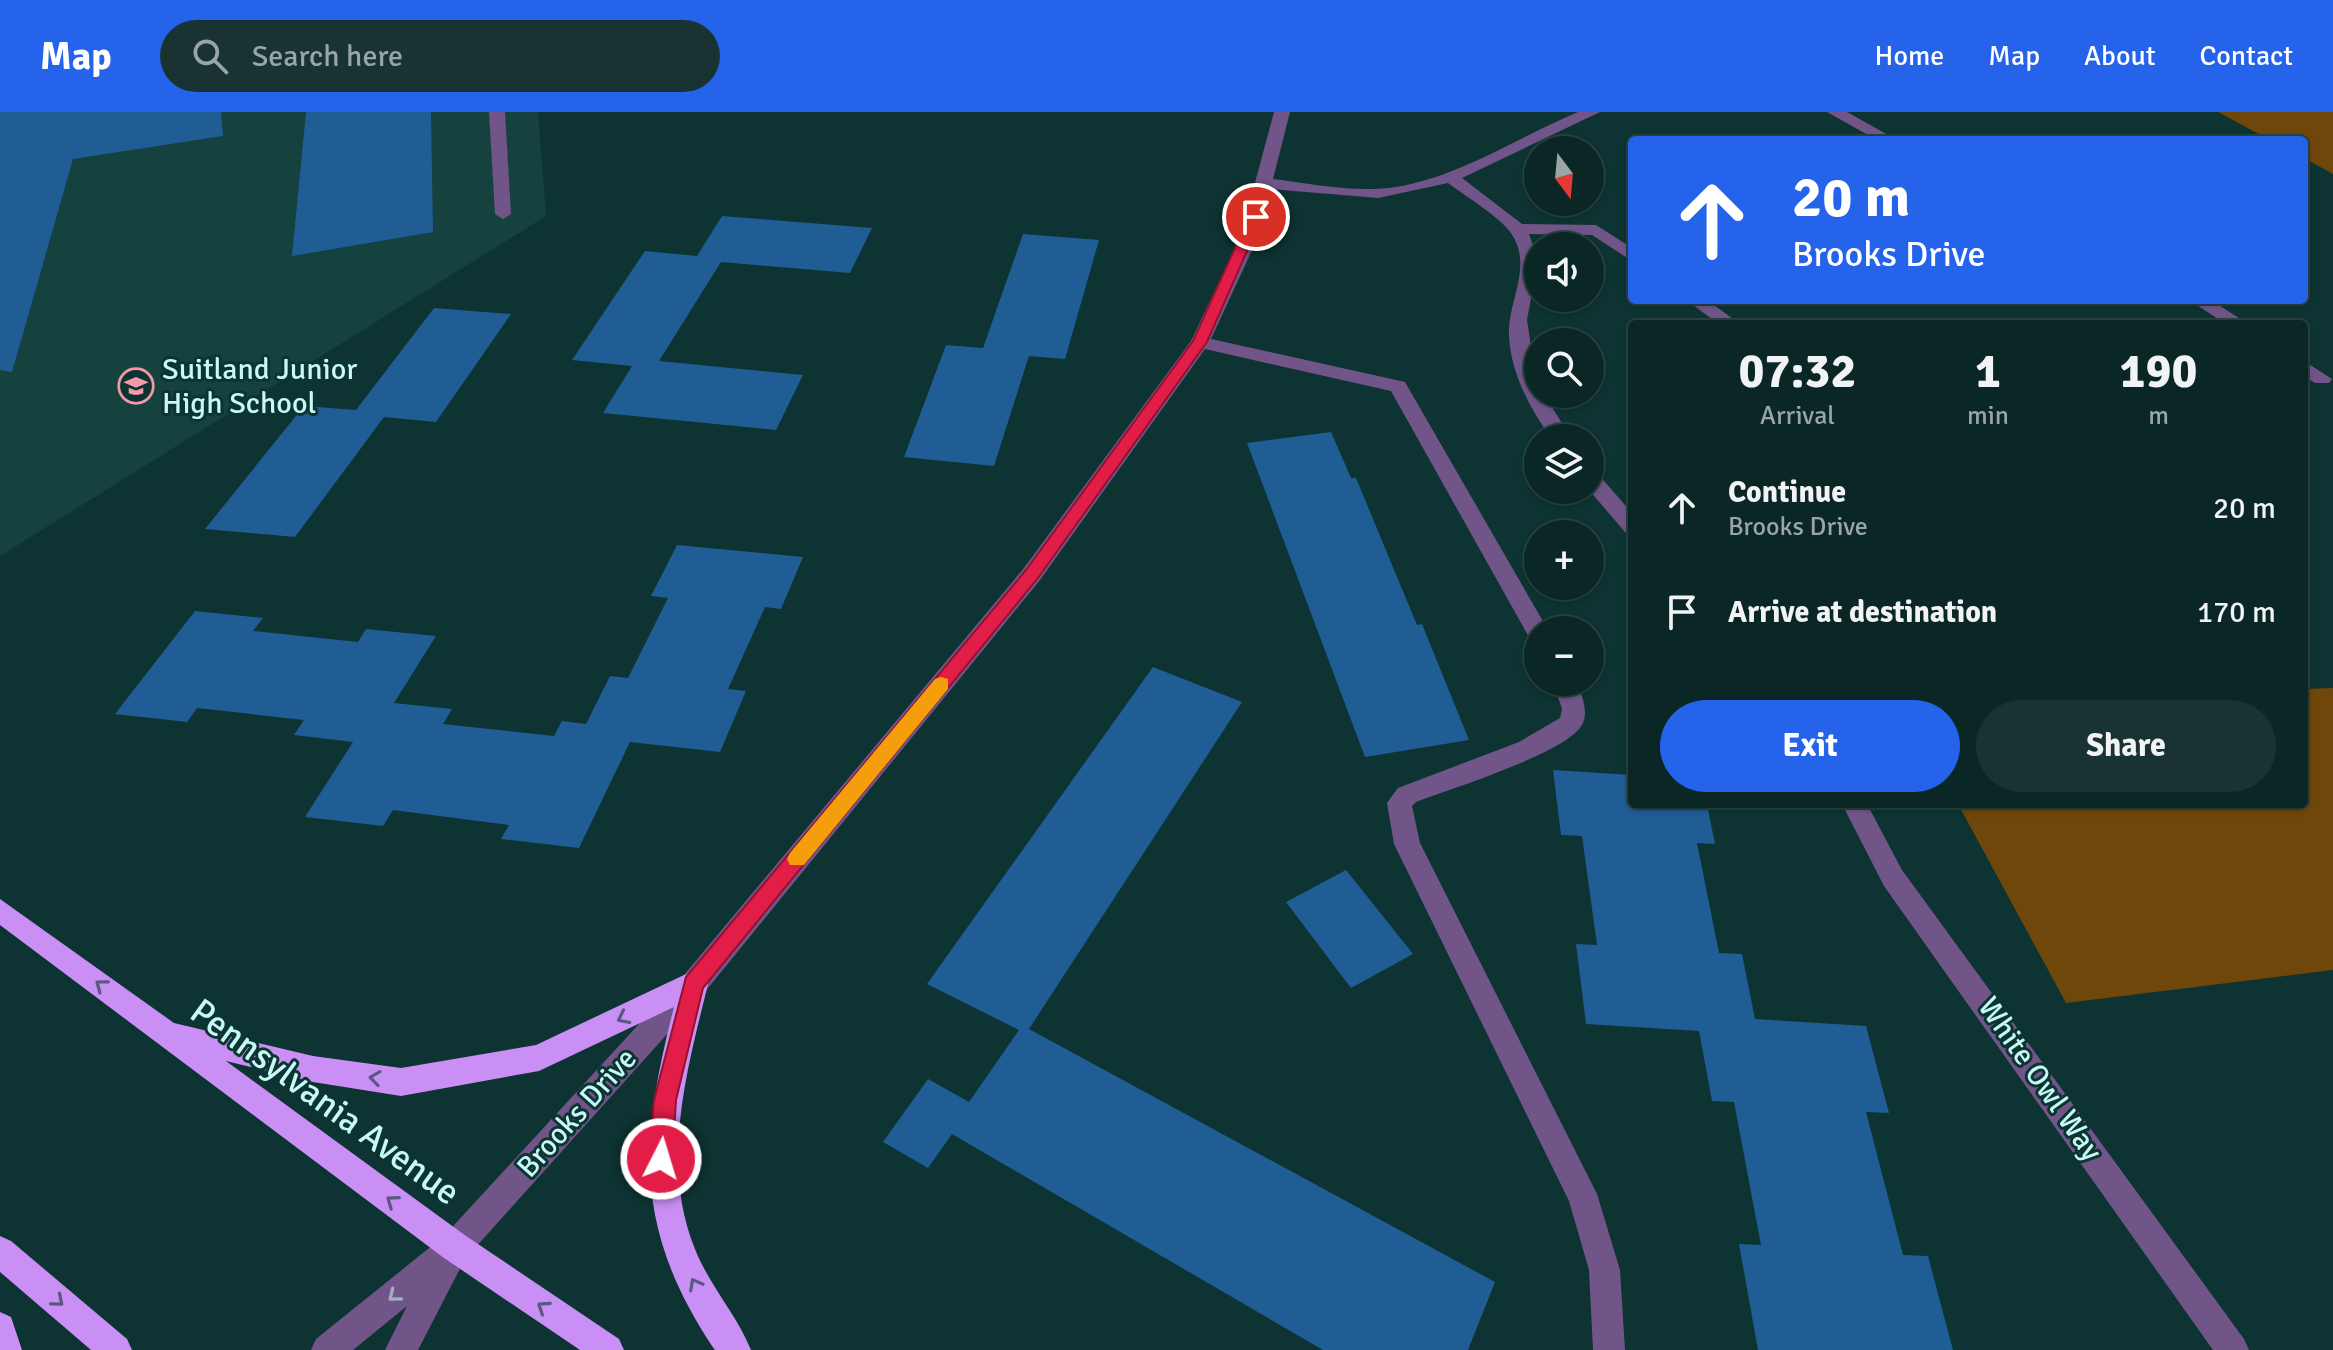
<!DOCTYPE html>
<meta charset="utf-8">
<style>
:root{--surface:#0a2726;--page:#183332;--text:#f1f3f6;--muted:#99a5a7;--line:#2a4443;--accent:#2563eb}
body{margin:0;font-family:Signika,sans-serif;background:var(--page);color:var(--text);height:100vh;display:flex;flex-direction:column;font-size:30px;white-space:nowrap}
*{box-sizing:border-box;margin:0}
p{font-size:26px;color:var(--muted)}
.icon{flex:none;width:44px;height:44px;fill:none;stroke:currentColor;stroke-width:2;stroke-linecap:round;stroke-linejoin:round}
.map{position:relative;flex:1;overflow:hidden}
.side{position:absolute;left:1628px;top:208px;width:680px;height:488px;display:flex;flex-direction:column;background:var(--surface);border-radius:8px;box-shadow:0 2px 6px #0004,0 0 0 2px var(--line)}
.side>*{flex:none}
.top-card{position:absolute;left:1628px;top:24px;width:680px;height:168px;border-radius:8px;box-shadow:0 2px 6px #0004,0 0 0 2px var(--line);background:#2563eb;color:#fff;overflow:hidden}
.needle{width:52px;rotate:164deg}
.tools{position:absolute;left:1524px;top:24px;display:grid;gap:16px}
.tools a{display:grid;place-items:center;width:80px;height:80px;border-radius:50%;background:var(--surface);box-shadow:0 2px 6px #0004,0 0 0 2px var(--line);font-size:40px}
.pin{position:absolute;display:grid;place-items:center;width:68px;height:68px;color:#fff;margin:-34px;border:4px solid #fff;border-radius:50%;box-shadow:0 2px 8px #0007}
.me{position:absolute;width:88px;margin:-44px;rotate:5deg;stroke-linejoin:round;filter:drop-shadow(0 0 6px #0008)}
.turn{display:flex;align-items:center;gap:28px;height:168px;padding:0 32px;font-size:36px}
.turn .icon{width:104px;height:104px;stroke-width:2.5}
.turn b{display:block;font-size:56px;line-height:68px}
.eta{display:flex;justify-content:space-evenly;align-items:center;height:136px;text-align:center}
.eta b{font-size:48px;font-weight:700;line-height:56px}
.cta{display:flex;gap:16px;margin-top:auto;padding:16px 32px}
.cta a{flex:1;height:92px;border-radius:48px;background:var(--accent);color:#fff;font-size:32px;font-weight:700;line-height:92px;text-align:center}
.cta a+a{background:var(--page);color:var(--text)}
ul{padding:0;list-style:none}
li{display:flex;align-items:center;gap:24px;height:104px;padding:0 32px}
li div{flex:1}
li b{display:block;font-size:30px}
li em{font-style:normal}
header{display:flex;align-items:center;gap:48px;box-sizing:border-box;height:112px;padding:0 40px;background:var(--accent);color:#fff}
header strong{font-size:38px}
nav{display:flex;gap:44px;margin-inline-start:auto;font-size:28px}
.search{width:560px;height:72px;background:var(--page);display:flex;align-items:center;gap:20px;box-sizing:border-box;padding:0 28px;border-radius:44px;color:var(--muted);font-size:30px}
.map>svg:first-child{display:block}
.built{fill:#15413e}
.green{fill:#70470b}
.building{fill:#1f5d94}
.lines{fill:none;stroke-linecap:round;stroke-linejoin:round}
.minor{fill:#725588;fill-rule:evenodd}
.highway{fill:#c98ff5;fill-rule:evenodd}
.oneway{stroke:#585880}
.oneway2{stroke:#a0b0c4}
.route{fill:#e11d48;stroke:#92132f;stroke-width:2}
.slow{fill:#f59e0b}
.labels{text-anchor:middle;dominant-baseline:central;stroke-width:6;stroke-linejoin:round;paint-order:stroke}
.poi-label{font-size:30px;fill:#c5faf5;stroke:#0d3432;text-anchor:start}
.street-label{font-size:30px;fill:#c5faf5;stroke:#0d3432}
.near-street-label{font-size:36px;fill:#c5faf5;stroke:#0d3432}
</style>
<header>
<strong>Map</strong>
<div class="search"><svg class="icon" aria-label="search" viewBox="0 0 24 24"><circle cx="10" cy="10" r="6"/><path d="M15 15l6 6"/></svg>Search here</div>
<nav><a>Home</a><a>Map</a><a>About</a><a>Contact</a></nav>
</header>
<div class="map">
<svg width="2333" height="1238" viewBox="0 0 2333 1238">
<rect width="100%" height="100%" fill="#0d3432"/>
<path class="built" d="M0,0H538L546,104L0,444Z"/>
<g class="green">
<path d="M2218,0H2333V62L2304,46V28H2270Z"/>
<path d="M2333,576V858L2066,891L1958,692H2304V577Z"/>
</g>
<g class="building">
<path d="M0,0H221L223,24L73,47L12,260L0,258Z"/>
<path d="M306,0H431L433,120L292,144Z"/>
<path d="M722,104L872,116L850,161L721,150L659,249L803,263L776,318L603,301L632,254L572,248L645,139L697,144Z"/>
<path d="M1023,122L1099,128L1065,247L1029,244L994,354L904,345L946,233L983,236Z"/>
<path d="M434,196L511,202L436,310L384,305L295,425L205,417L304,294L356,298Z"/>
<path d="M1331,320L1351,366H1356L1417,513L1422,512L1469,628L1365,645L1247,331Z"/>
<path d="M677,433L803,445L781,497L765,495L728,577L746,579L720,640L630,630L579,736L501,727L509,713L393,698L383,714L305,705L353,630L294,623L304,608L197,596L187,610L115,602L195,499L263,506L253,519L358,530L366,517L436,524L394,591L452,597L443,612L554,624L562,609L586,612L610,564L628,566L668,486L651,484Z"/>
<path d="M1153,555L1242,590L1029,917L1495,1170L1468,1238H1323L952,1022L928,1056L883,1030L928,967L969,990L1019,918L927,872Z"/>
<path d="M1553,658L1632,663V692H1707L1715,732L1697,731L1719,841L1742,842L1755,907L1866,914L1889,1001L1866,1000L1903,1143L1928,1144L1953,1238H1758L1739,1132L1761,1133L1734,990L1712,989L1699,919L1586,912L1576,832L1597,833L1582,724L1561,723Z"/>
<path d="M1346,758L1413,842L1351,876L1286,790Z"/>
</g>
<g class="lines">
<g class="minor">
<path d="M489,0H505L511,102L503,107L495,102Z"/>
<path d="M1274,0H1290L1273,67C1313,72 1355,81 1396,75C1461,64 1518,25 1578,0H1600L1462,66L1522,112L1596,113L1632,136V149L1592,123L1529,122L1538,148L1527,208L1538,282H1544L1571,326H1551C1530,296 1511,262 1509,224C1507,190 1534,154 1511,121C1500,105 1465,84 1448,71L1378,86L1270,77L1259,123L1211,227L1405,270L1548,518H1538V529L1530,527L1391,279L1205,237L1040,468L704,881L465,1147L418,1238H385L407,1194L353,1238H311L316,1227L444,1124L684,863L1024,456L1191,229L1241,123Z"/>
<path d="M1827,0H1847L1897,28H1877Z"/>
<path d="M1686,188H1707L1740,212H1719Z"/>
<path d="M2189,188H2211L2248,212H2226Z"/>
<path d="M2304,249L2332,267L2329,271H2315L2304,264Z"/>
<path d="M1590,359L1597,361L1632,401V422L1625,420L1589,378Z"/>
<path d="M1553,570H1577C1582,585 1591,603 1579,617C1556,644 1453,676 1416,690L1412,694L1420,731L1597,1082L1620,1158L1625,1238H1593L1589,1158L1569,1089L1394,732L1387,691L1398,676L1519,630L1560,606L1562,597Z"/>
<path d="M1842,692H1867L1902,758L2244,1227L2249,1238H2213L1884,774Z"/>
</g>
<g class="highway">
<path d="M0,787L174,911L313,944L401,956L536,933L684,863L694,860L704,863L708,872C687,958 660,1051 695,1137C709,1173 737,1203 751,1238H715L712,1234C633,1114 640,1028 674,895L539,959L401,984L313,970L226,949L466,1124L619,1227L624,1238H580L444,1146L0,813Z"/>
<path d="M0,1124L11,1129L127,1227L132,1238H91L0,1160Z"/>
<path d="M0,1200L11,1205L22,1238H0Z"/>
</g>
</g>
<defs><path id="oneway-chevron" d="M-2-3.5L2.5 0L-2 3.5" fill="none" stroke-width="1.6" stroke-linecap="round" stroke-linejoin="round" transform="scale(2)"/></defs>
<g class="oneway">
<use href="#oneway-chevron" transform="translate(101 873) rotate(-143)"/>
<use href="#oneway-chevron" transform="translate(623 906) rotate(154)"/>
<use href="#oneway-chevron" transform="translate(375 966) rotate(-172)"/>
<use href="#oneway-chevron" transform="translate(392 1089) rotate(-144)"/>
<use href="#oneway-chevron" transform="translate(695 1172) rotate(-118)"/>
<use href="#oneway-chevron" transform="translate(58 1189) rotate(40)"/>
<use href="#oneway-chevron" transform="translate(543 1195) rotate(-146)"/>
</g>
<use class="oneway2" href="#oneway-chevron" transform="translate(394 1184) rotate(141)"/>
<path class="route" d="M1256,102L1262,105L1207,230L1038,466L703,876L676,988L672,1047L669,1055L661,1058L653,1055L649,1047L654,988L686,865L1026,458L1193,229L1249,105Z"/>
<path class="slow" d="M941,565L948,567V577L804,753H790L787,747L790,741L935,567Z"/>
<defs>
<symbol id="school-ring" viewBox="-11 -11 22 22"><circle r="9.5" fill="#0d3432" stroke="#f39aa8" stroke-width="1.5"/><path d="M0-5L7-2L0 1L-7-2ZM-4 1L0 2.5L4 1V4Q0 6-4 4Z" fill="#f39aa8"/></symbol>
</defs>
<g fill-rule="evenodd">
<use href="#school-ring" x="116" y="254" width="40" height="40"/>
</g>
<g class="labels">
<g class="poi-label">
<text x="162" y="257">Suitland Junior<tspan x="162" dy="34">High School</tspan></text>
</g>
<g class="street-label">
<text transform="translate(2040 967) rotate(55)">White Owl Way</text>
<text transform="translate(577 1001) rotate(-48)">Brooks Drive</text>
</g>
<g class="near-street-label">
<text transform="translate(325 990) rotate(36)">Pennsylvania Avenue</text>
</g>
</g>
</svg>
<div class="tools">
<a><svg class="needle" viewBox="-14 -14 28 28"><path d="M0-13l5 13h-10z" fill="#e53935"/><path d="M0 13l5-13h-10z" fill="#99a5a7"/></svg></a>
<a><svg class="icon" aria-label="sound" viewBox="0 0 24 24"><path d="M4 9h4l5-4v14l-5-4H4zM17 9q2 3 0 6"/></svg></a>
<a><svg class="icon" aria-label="search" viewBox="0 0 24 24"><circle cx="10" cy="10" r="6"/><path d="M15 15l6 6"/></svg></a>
<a><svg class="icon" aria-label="layers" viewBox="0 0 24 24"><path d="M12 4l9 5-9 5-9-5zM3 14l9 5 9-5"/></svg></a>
<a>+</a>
<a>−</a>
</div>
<div class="pin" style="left:1256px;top:105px;background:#d93025"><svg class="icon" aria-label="arrive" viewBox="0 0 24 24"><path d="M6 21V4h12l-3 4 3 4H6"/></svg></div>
<svg class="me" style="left:661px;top:1047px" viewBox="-20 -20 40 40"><circle r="17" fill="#e11d48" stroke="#fff" stroke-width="3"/><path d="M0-11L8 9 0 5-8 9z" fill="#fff"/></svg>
<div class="top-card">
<div class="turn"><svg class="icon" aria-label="ahead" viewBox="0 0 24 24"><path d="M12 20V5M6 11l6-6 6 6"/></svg><div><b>20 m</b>Brooks Drive</div></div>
</div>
<section class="side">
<div class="eta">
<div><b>07:32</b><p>Arrival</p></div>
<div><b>1</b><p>min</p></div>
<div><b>190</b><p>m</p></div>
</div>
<ul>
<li><svg class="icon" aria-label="ahead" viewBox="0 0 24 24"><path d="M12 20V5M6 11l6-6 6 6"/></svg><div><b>Continue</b><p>Brooks Drive</p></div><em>20 m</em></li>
<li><svg class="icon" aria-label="arrive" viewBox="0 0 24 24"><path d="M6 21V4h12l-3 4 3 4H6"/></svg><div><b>Arrive at destination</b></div><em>170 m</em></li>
</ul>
<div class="cta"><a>Exit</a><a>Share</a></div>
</section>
</div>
